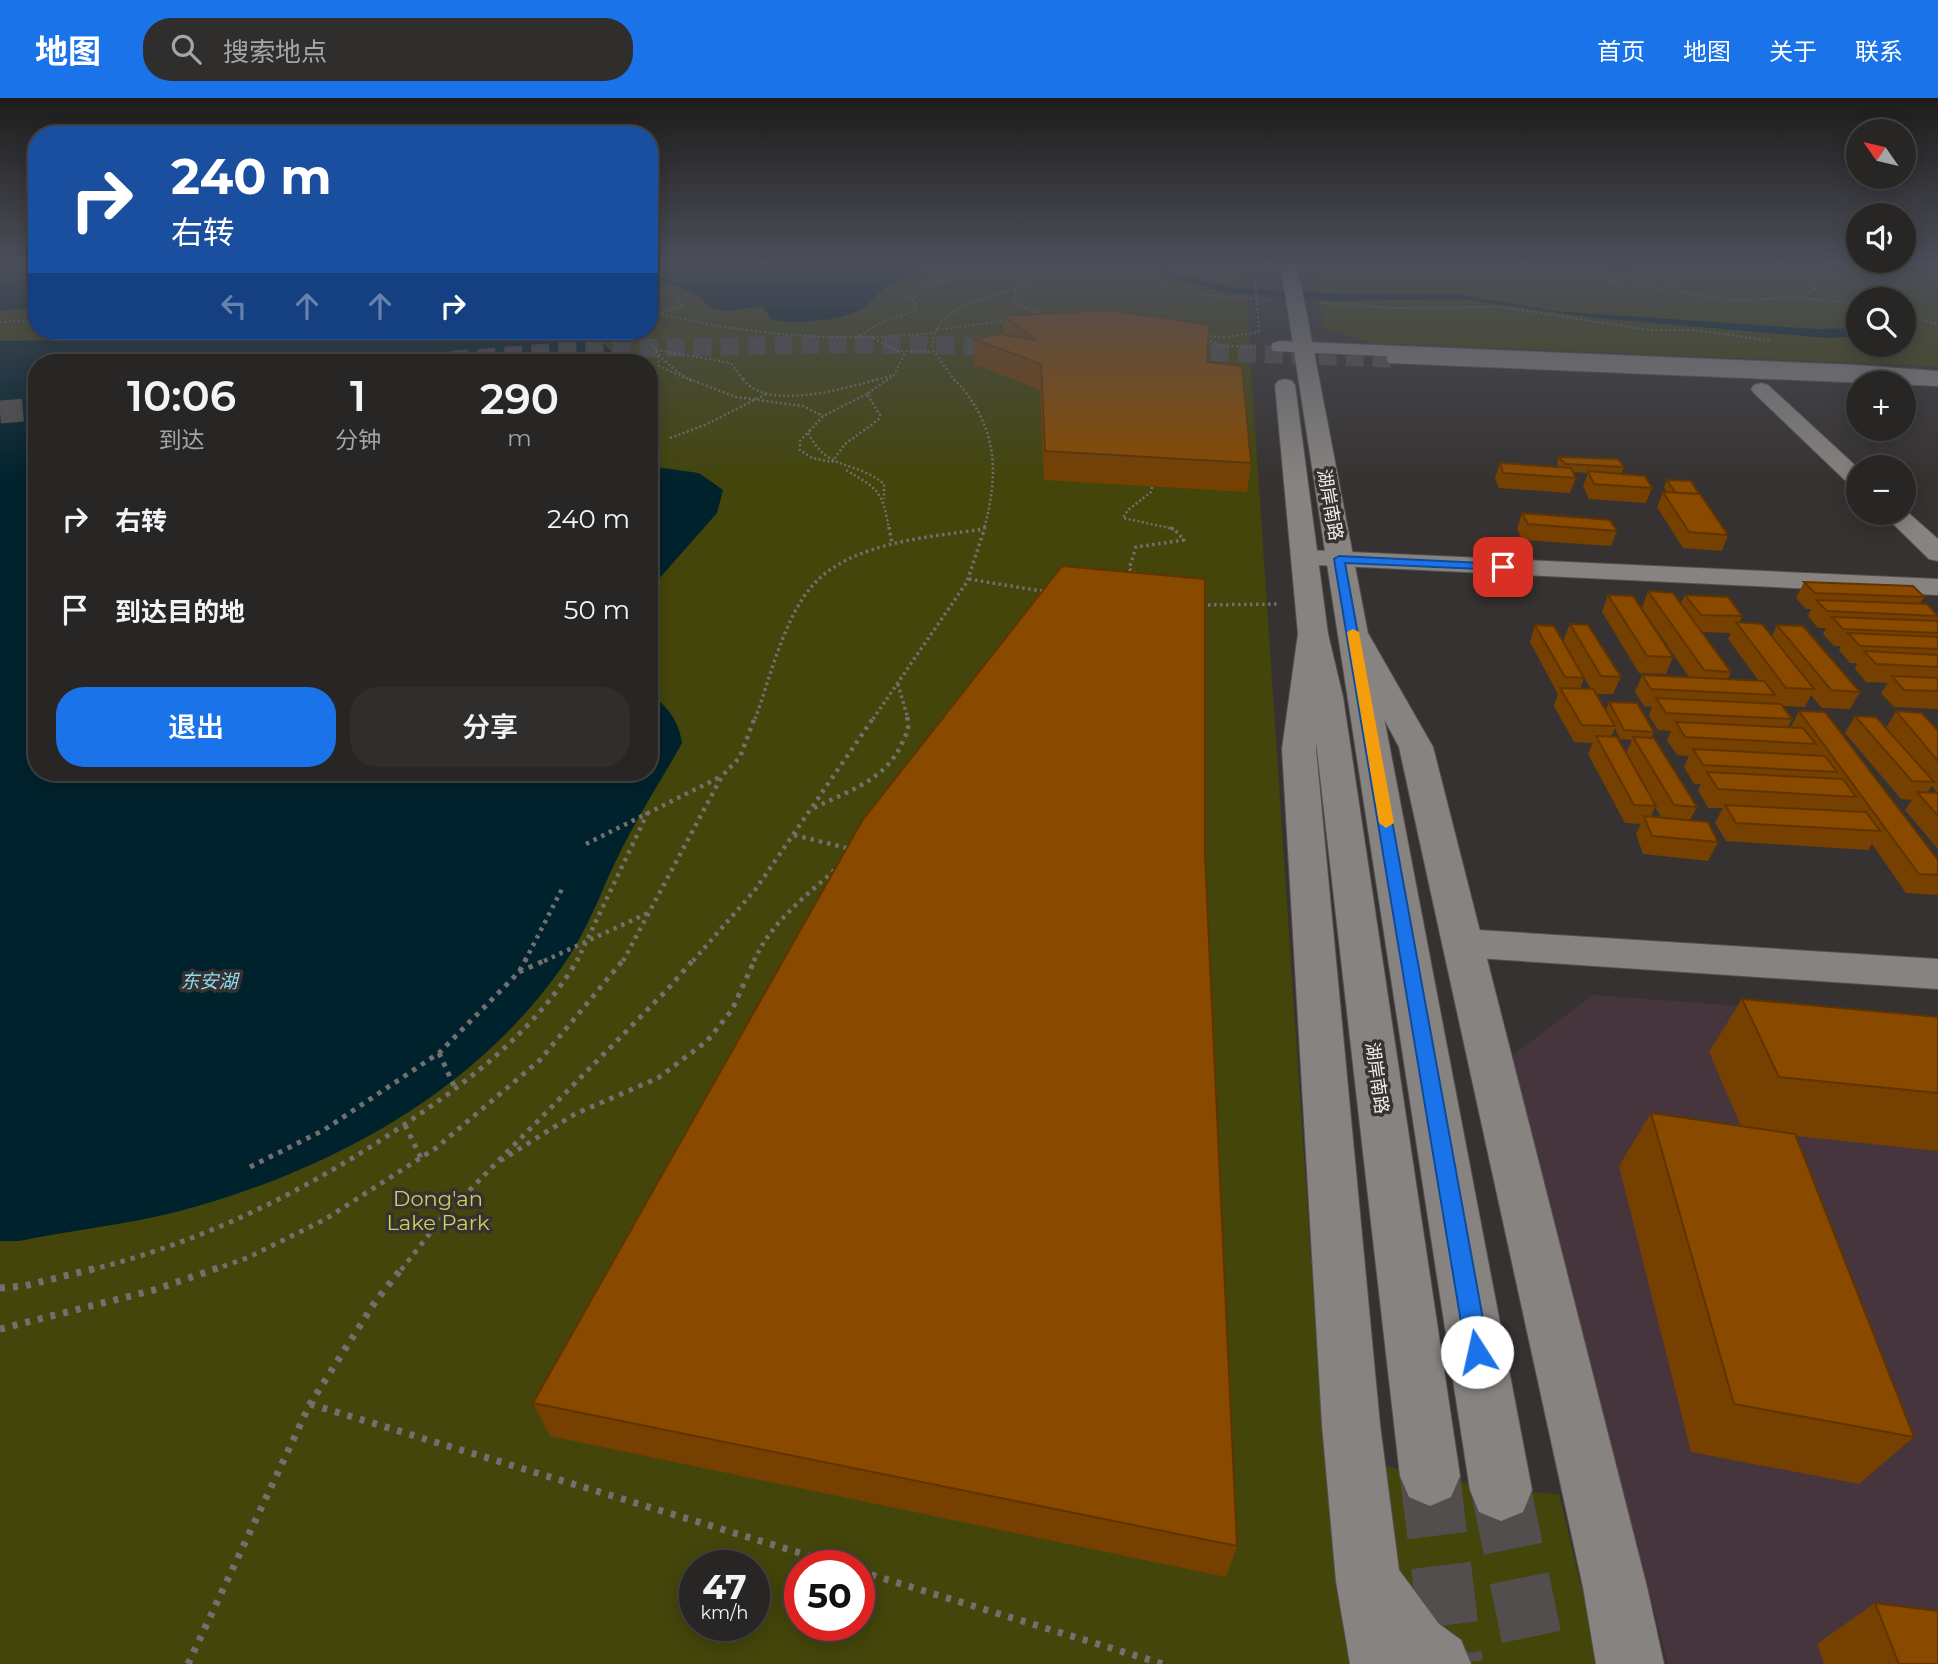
<!DOCTYPE html>
<html lang="zh">
<meta charset="utf-8">
<style>
:root{--surface:#282625;--page:#302e2d;--text:#f1f3f6;--muted:#a5a5a7;--line:#444342;--accent:#1a73e8}
body{margin:0;font-family:Montserrat,"Noto Sans SC",sans-serif;background:var(--page);color:var(--text);height:100vh;display:flex;flex-direction:column;font-size:26px;white-space:nowrap}
*{box-sizing:border-box;margin:0}
p{font-size:23px;color:var(--muted)}
.icon{flex:none;width:38px;height:38px;fill:none;stroke:currentColor;stroke-width:2;stroke-linecap:round;stroke-linejoin:round}
.map{position:relative;flex:1;overflow:hidden}
.sheet{position:absolute;left:28px;top:256px;width:630px;height:427px;display:flex;flex-direction:column;background:var(--surface);border-radius:28px;box-shadow:0 4px 18px #0003,0 0 0 2px var(--line)}
.sheet>*{flex:none}
.guide{position:absolute;left:28px;top:28px;width:630px;height:214px;border-radius:28px;box-shadow:0 4px 18px #0003,0 0 0 2px var(--line);background:#1a4fa0;color:#fff;overflow:hidden}
.needle{width:46px;rotate:304deg}
.buttons{position:absolute;left:1846px;top:21px;display:grid;gap:14px}
.buttons a{display:grid;place-items:center;width:70px;height:70px;border-radius:50%;background:var(--surface);box-shadow:0 4px 18px #0003,0 0 0 2px var(--line);font-size:35px}
.speed{position:absolute;left:679px;top:1452px;display:flex;gap:14px;font-size:35px;font-weight:700;text-align:center}
.speed>*{display:grid;place-content:center;width:91px;height:91px;border-radius:50%;background:var(--surface);box-shadow:0 4px 18px #0003,0 0 0 2px var(--line);line-height:1}
.speed small{font-size:18px;font-weight:400}
.speed .limit{border:10px solid #d22;background:#fff;color:#111}
.pin{position:absolute;display:grid;place-items:center;width:60px;height:60px;color:#fff;margin:-30px;border-radius:14px;box-shadow:0 4px 10px #0006}
.me{position:absolute;width:77px;margin:-38px;rotate:350deg;stroke-linejoin:round;filter:drop-shadow(0 0 5px #0008)}
.turn{display:flex;align-items:center;gap:24px;height:147px;padding:0 28px;font-size:32px}
.turn .icon{width:91px;height:91px;stroke-width:2.5}
.turn b{display:block;font-size:49px;line-height:60px}
.lanes{display:flex;align-items:center;height:66px;padding:0 28px;background:#0003;justify-content:center;gap:35px;direction:ltr}
.lanes .off{opacity:.35}
.eta{display:flex;justify-content:space-evenly;align-items:center;height:119px;text-align:center}
.eta b{font-size:42px;font-weight:600;line-height:49px}
.cta{display:flex;gap:14px;margin-top:auto;padding:14px 28px}
.cta a{flex:1;height:80px;border-radius:28px;background:var(--accent);color:#fff;font-size:28px;font-weight:600;line-height:80px;text-align:center}
.cta a+a{background:var(--page);color:var(--text)}
ul{padding:0;list-style:none}
li{display:flex;align-items:center;gap:21px;height:91px;padding:0 28px}
li div{flex:1}
li b{display:block;font-size:26px}
li em{font-style:normal}
header{display:flex;align-items:center;gap:42px;box-sizing:border-box;height:98px;padding:0 35px;background:var(--accent);color:#fff}
header strong{font-size:33px}
nav{display:flex;gap:38px;margin-inline-start:auto;font-size:24px}
.search{width:490px;height:63px;background:var(--page);display:flex;align-items:center;gap:18px;box-sizing:border-box;padding:0 24px;border-radius:28px;color:var(--muted);font-size:26px}
.map>svg:first-child{display:block}
.commercial{fill:#47353e}
.green{fill:#43450a;fill-rule:evenodd}
.water{fill:#00222d}
.lines{fill:none;stroke-linecap:round;stroke-linejoin:round}
.secondary-tunnel-far2{stroke:#524e4d;stroke-width:18;stroke-dasharray:18 9;stroke-linecap:butt}
.secondary-tunnel-far1{stroke:#524e4d;stroke-width:23;stroke-dasharray:23 11;stroke-linecap:butt}
.secondary-tunnel{stroke:#524e4d;stroke-width:60;stroke-dasharray:60 30;stroke-linecap:butt}
.minor-casing{stroke:#545150;stroke-width:2}
.tertiary-casing{stroke:#545150;stroke-width:2}
.secondary-casing{stroke:#545150;stroke-width:2}
.path-far5{stroke:#726f6e;stroke-width:2;stroke-dasharray:2 2.5;stroke-linecap:butt}
.path-far4{stroke:#726f6e;stroke-width:2.5;stroke-dasharray:2 2.5;stroke-linecap:butt}
.path-far3{stroke:#726f6e;stroke-width:3.5;stroke-dasharray:2.5 3.5;stroke-linecap:butt}
.path-far2{stroke:#726f6e;stroke-width:4.5;stroke-dasharray:3.5 5;stroke-linecap:butt}
.path-far1{stroke:#726f6e;stroke-width:5;stroke-dasharray:4.5 6;stroke-linecap:butt}
.path{stroke:#726f6e;stroke-width:7;stroke-dasharray:5 8;stroke-linecap:butt}
.minor{fill:#878380;fill-rule:evenodd}
.tertiary{fill:#878380;fill-rule:evenodd}
.secondary{fill:#878380;fill-rule:evenodd}
.secondary-bridge-casing{stroke:#545150;stroke-width:18;stroke-linecap:butt}
.path-bridge-far1{stroke:#726f6e;stroke-width:2;stroke-dasharray:2 2.5;stroke-linecap:butt}
.path-bridge{stroke:#726f6e;stroke-width:2.5;stroke-dasharray:2 2.5;stroke-linecap:butt}
.secondary-bridge{stroke:#878380;stroke-width:18}
.wall{fill:#764000;fill-rule:evenodd}
.building{fill:#894a00;stroke:#603400;stroke-width:2}
.route{fill:#1a73e8;stroke:#114b97;stroke-width:2}
.slow{fill:#f59e0b}
.labels{text-anchor:middle;dominant-baseline:central;stroke-width:7;stroke-linejoin:round;paint-order:stroke}
.street-label{font-size:18px;fill:#f1efee;stroke:#363231}
.water-label{font-size:19px;font-style:italic;fill:#8ddbf6;stroke:#363231}
.near-park-label{font-size:21px;fill:#ccd25b;stroke:#363231}
</style>
<header>
<strong>地图</strong>
<div class="search"><svg class="icon" aria-label="search" viewBox="0 0 24 24"><circle cx="10" cy="10" r="6"/><path d="M15 15l6 6"/></svg>搜索地点</div>
<nav><a>首页</a><a>地图</a><a>关于</a><a>联系</a></nav>
</header>
<div class="map">
<svg width="1938" height="1566" viewBox="0 0 1938 1566">
<rect width="100%" height="100%" fill="#363231"/>
<path class="commercial" d="M1593,897L1938,923V1566H1668L1509,960Z"/>
<g class="green">
<path d="M0,166H37V233H649V166H1244L1324,1356L1501,1392L1559,1396L1600,1566H0ZM37,264H649V674H37ZM695,1468H754V1528H695ZM800,1468H859V1528H800Z"/>
<path d="M1310,166H1938V268L1370,245L1324,229ZM1858,201H1904V247H1858Z"/>
</g>
<g class="water">
<path d="M0,166H37V209L0,213Z"/>
<path d="M649,166H935L924,169L925,174L922,176C908,181 892,184 881,193C875,198 871,205 865,209C840,224 799,226 772,222L763,209C744,209 710,220 702,200L677,188L649,185Z"/>
<path d="M1151,166H1167V172L1233,190L1361,197H1463L1554,213L1816,231L1858,230V238L1828,240L1595,220L1459,201L1340,203L1222,194L1160,177Z"/>
<path d="M1509,166H1628L1640,171L1629,174Z"/>
<path d="M111,233H591L612,254L613,264H37V674H649V594C667,609 679,622 682,645C665,676 645,706 629,737C605,780 591,829 562,869C472,997 325,1075 176,1114C125,1127 71,1132 19,1143H0V243L58,242Z"/>
<path d="M649,368L699,375L723,392L717,415L649,492Z"/>
</g>
<g class="lines">
<g class="secondary-tunnel-far2">
<path d="M1157,252L1396,261"/>
<path d="M424,264L593,251L845,246L1026,249"/>
</g>
<path class="secondary-tunnel-far1" d="M0,314L37,311"/>
<g class="secondary-tunnel">
<path d="M1430,1378L1453,1566"/>
<path d="M1501,1392L1537,1566"/>
</g>
<defs>
<g id="minor">
<path d="M1761,285L1768,287L1858,370V389L1850,387L1754,295L1751,291L1754,287Z"/>
<path d="M1904,411L1938,441V463L1929,461L1882,415H1904Z"/>
<path d="M1306,452L1938,481V497L1297,466L1293,460L1297,454Z"/>
<path d="M1462,831L1938,861V891L1462,859L1448,855L1442,845L1448,835Z"/>
</g>
<g id="tertiary">
<path d="M1280,243L1856,267L1938,273V285L1856,279L1273,253L1271,249L1273,245Z"/>
<path d="M1313,527L1323,530L1328,536L1316,651L1380,1327L1399,1472L1439,1526L1461,1542L1471,1566H1350L1336,1483L1322,1327L1282,651L1298,536L1303,530Z"/>
<path d="M1354,528L1364,531L1369,537L1433,649L1647,1489L1664,1566H1596L1583,1489L1399,649L1339,537L1344,531Z"/>
</g>
<g id="secondary">
<path d="M1280,166H1296L1300,186L1298,189H1286Z"/>
<path d="M1296,202L1305,207L1532,1392L1523,1414L1501,1423L1479,1414L1470,1392L1287,207Z"/>
<path d="M1396,255L1938,276V288L1389,265L1386,261L1389,257Z"/>
<path d="M1285,281L1292,283L1295,287L1328,536L1343,599L1460,1378L1451,1399L1430,1408L1409,1399L1400,1378L1311,599L1298,536L1275,287L1278,283Z"/>
</g>
</defs>
<use href="#minor" class="minor-casing"/>
<use href="#tertiary" class="tertiary-casing"/>
<use href="#secondary" class="secondary-casing"/>
<g class="path-far5">
<path d="M999,166L1044,176L1108,175"/>
<path d="M1132,166L1151,180L1181,195L1270,202"/>
<path d="M1253,166L1255,184"/>
<path d="M1413,166L1442,176L1507,181L1546,177L1598,181L1730,202L1801,200L1858,206"/>
<path d="M1519,166L1642,178H1680"/>
<path d="M1754,166L1808,171"/>
<path d="M1661,190L1684,186L1677,167L1682,166"/>
<path d="M649,191L674,199L681,207L649,220"/>
<path d="M1015,191V201L1025,210L1045,217"/>
<path d="M1814,191L1849,203"/>
<path d="M1802,199L1814,191L1806,166"/>
<path d="M1257,205L1259,235"/>
<path d="M1320,205L1394,210L1500,209L1649,232H1696L1771,243"/>
<path d="M649,213C743,237 837,245 934,235"/>
<path d="M1904,217L1938,226"/>
<path d="M0,224L37,222"/>
<path d="M937,232L1008,222"/>
<path d="M1205,238L1227,239L1259,234"/>
<path d="M856,240L882,224L915,213L916,206L910,199C931,174 969,192 989,166"/>
<path d="M873,240L897,253L934,254"/>
<path d="M1206,241L1223,248L1258,249"/>
<path d="M886,283L894,277L905,255"/>
<path d="M955,283L933,252C928,206 997,200 1026,186C1037,181 1045,174 1053,166"/>
</g>
<g class="path-far4">
<path d="M954,281C997,326 1000,373 984,431"/>
<path d="M867,296L823,318L808,335C829,375 854,361 884,386V401"/>
<path d="M810,332L800,343V352L812,360L832,364L845,346L878,322L880,317L867,296L888,281"/>
<path d="M670,340L705,327L766,296"/>
<path d="M846,372C879,392 882,392 889,431"/>
<path d="M1152,389L1151,394L1128,412L1123,420L1174,431"/>
</g>
<g class="path-far3">
<path d="M889,429L892,445"/>
<path d="M1136,476L1129,471L1136,449L1184,442L1174,431L1167,429"/>
<path d="M969,481L1047,494"/>
<path d="M1202,507L1280,506"/>
<path d="M898,586L908,621"/>
<path d="M755,621C770,581 784,519 813,487C851,444 930,439 984,431"/>
<path d="M873,621L967,484L985,429"/>
</g>
<g class="path-far2">
<path d="M814,710C848,693 886,682 902,645C907,635 910,630 907,619"/>
<path d="M794,737L851,751"/>
<path d="M586,746L722,678"/>
<path d="M525,863L563,789"/>
<path d="M544,863L648,815"/>
<path d="M577,863L649,712"/>
<path d="M623,863L722,678L740,659L755,619"/>
<path d="M693,863L755,792L874,619"/>
<path d="M754,863C771,824 806,798 837,770"/>
</g>
<g class="path-far1">
<path d="M519,874L548,861"/>
<path d="M439,955L456,992"/>
<path d="M405,1027L421,1060"/>
<path d="M500,1063L575,1016L658,980L707,943L732,912L755,861"/>
<path d="M250,1069L324,1032L439,955L519,874L526,861"/>
<path d="M90,1172C207,1143 312,1090 411,1022C476,978 538,929 578,861"/>
<path d="M213,1172L247,1160L324,1122L436,1050L540,962L624,861"/>
<path d="M401,1172L442,1120L666,893L694,861"/>
</g>
<g class="path">
<path d="M0,1190L24,1188L97,1170"/>
<path d="M0,1231L154,1192L218,1170"/>
<path d="M310,1306L843,1468"/>
<path d="M859,1473L1163,1566"/>
<path d="M188,1566L310,1306L375,1204L402,1170"/>
</g>
<use href="#minor" class="minor"/>
<use href="#tertiary" class="tertiary"/>
<use href="#secondary" class="secondary"/>
<defs>
<path id="secondary-bridge" d="M1292,186L1296,207"/>
</defs>
<use href="#secondary-bridge" class="secondary-bridge-casing"/>
<g class="path-bridge-far1">
<path d="M1108,175L1178,166"/>
<path d="M1255,184L1257,205"/>
<path d="M646,233C651,254 674,273 692,283"/>
<path d="M656,252L731,265L744,283"/>
<path d="M658,258L659,268L687,281"/>
<path d="M872,283L894,277"/>
</g>
<g class="path-bridge">
<path d="M689,281L736,299L803,308L823,318"/>
<path d="M743,281C766,314 846,290 879,281"/>
</g>
<use href="#secondary-bridge" class="secondary-bridge"/>
</g>
<g class="wall">
<path d="M1004,218L1207,264L1251,365L1247,394L1044,382L1040,292L974,266V241L1003,236Z"/>
<path d="M1559,359L1624,369L1621,376L1652,390L1646,405L1589,401L1583,388L1588,375L1573,374L1576,380L1570,395L1499,390L1495,380L1500,365L1559,369L1557,366Z"/>
<path d="M1667,382L1699,396L1728,437L1722,453L1683,450L1657,409L1663,394H1667L1664,389Z"/>
<path d="M1522,415L1617,433L1611,448L1523,442L1517,431Z"/>
<path d="M1804,484L1924,499L1920,506L1938,516V520L1936,523H1938V611L1894,609L1881,595L1888,585L1866,584L1855,571L1857,565H1850L1839,552L1841,548H1834L1823,536L1826,530H1818L1808,518L1811,511H1806L1796,500Z"/>
<path d="M1648,493L1681,505L1685,497L1742,518L1739,525L1772,538L1777,527L1860,594L1850,611L1822,610L1811,597L1805,609L1782,608L1792,621L1788,629H1791L1799,613L1938,762V795L1937,797L1906,795L1872,746L1868,752L1726,743L1715,725L1723,710H1708L1698,692L1701,686H1694L1684,669L1689,658L1677,657L1667,642L1671,633L1658,632L1649,618L1652,609L1644,608L1635,594L1642,577L1689,579L1642,510ZM1702,534L1731,535L1728,541L1759,583L1728,581L1731,574Z"/>
<path d="M1608,497L1673,559L1666,576L1639,575L1602,514Z"/>
<path d="M1570,526L1621,579L1613,596H1596L1606,612L1609,604L1654,634L1651,640L1697,709L1690,722L1718,744L1708,763L1643,756L1636,736L1641,726L1625,725L1588,656L1593,645L1574,644L1554,608L1558,596L1530,544L1535,527L1584,580L1580,591H1591L1563,543ZM1615,630L1620,641L1632,642L1626,655L1611,639ZM1655,709L1661,719L1651,718Z"/>
<path d="M1896,613L1938,633V751L1905,712L1912,702L1901,701L1845,635L1855,618L1886,630ZM1932,688L1937,695L1927,694Z"/>
<path d="M1205,758L1237,1448L1226,1479L550,1338L533,1305Z"/>
<path d="M1742,901L1938,919V1053L1796,1038L1914,1339L1859,1386L1691,1354L1619,1068L1651,1015L1741,1028L1709,954Z"/>
<path d="M1875,1505L1938,1566H1824L1817,1546Z"/>
</g>
<g class="building">
<path d="M1110,212L1209,227L1207,264L1242,268L1251,365L1045,353L1041,266L974,241L1001,236L1036,242L1004,218Z"/>
<path d="M1559,359L1618,361L1624,369L1565,366Z"/>
<path d="M1500,365L1571,370L1576,380L1503,375Z"/>
<path d="M1588,373L1645,378L1652,390L1594,386Z"/>
<path d="M1667,382L1691,383L1699,396L1676,395Z"/>
<path d="M1663,394L1700,396L1728,437L1689,434Z"/>
<path d="M1522,415L1610,422L1617,433L1528,426Z"/>
<path d="M1062,468L1205,481V758L1237,1448L533,1305L862,723Z"/>
<path d="M1804,484L1913,488L1924,499L1815,495Z"/>
<path d="M1648,493L1673,495L1731,574L1704,572Z"/>
<path d="M1608,497L1633,498L1673,559L1647,558Z"/>
<path d="M1685,497L1728,499L1742,518L1701,517Z"/>
<path d="M1816,502L1927,506L1938,518L1827,513Z"/>
<path d="M1832,519L1938,523V535L1843,531Z"/>
<path d="M1736,524L1762,526L1814,591L1786,590Z"/>
<path d="M1570,526L1588,527L1621,579L1601,578Z"/>
<path d="M1535,527L1554,528L1584,580L1565,579Z"/>
<path d="M1777,527L1803,528L1860,594L1831,592Z"/>
<path d="M1848,535L1938,539V551L1860,548Z"/>
<path d="M1864,553L1938,557V569L1876,566Z"/>
<path d="M1642,577L1764,583L1775,597L1651,591Z"/>
<path d="M1892,578L1938,580V593L1904,592Z"/>
<path d="M1560,590L1593,591L1615,628L1582,627Z"/>
<path d="M1656,600L1781,606L1792,621L1666,615Z"/>
<path d="M1609,604L1637,605L1654,634L1624,632Z"/>
<path d="M1799,613L1825,614L1938,762V777L1919,776Z"/>
<path d="M1896,613L1922,615L1938,633V663Z"/>
<path d="M1855,618L1876,619L1934,684L1912,683Z"/>
<path d="M1676,624L1803,630L1816,646L1685,639Z"/>
<path d="M1596,638L1617,639L1656,708L1634,707Z"/>
<path d="M1633,639L1654,640L1697,709L1674,707Z"/>
<path d="M1693,651L1825,658L1837,674L1703,667Z"/>
<path d="M1707,674L1843,681L1856,699L1718,691Z"/>
<path d="M1917,694L1938,695V718Z"/>
<path d="M1725,707L1866,714L1880,733L1736,725Z"/>
<path d="M1644,718L1708,724L1718,744L1652,738Z"/>
<path d="M1742,901L1938,919V995L1779,979Z"/>
<path d="M1651,1015L1795,1036L1914,1339L1734,1306Z"/>
<path d="M1875,1505L1938,1513V1566H1899Z"/>
</g>
<linearGradient id="sky" x2="0" y2="1"><stop stop-color="#1e1c1b"/><stop offset="0.43" stop-color="#4c4f5a"/><stop offset="1" stop-color="#4c4f5a" stop-opacity="0"/></linearGradient>
<rect width="1938" height="385" fill="url(#sky)"/>
<path class="route" d="M1339,458L1503,466L1508,469L1503,472L1345,465L1489,1254L1486,1262L1477,1265L1469,1262L1466,1254L1334,461Z"/>
<path class="slow" d="M1353,531L1359,534L1394,725L1386,730L1379,725L1347,534Z"/>
<g class="labels">
<g class="street-label">
<text transform="translate(1330 407) rotate(80)">湖岸南路</text>
<text transform="translate(1377 980) rotate(82)">湖岸南路</text>
</g>
<g class="water-label">
<text x="209" y="883">东安湖</text>
</g>
<g class="near-park-label">
<text x="438" y="1100">Dong'an<tspan x="438" dy="24">Lake Park</tspan></text>
</g>
</g>
</svg>
<div class="buttons">
<a><svg class="needle" viewBox="-14 -14 28 28"><path d="M0-13l5 13h-10z" fill="#e53935"/><path d="M0 13l5-13h-10z" fill="#a5a5a7"/></svg></a>
<a><svg class="icon" aria-label="sound" viewBox="0 0 24 24"><path d="M4 9h4l5-4v14l-5-4H4zM17 9q2 3 0 6"/></svg></a>
<a><svg class="icon" aria-label="search" viewBox="0 0 24 24"><circle cx="10" cy="10" r="6"/><path d="M15 15l6 6"/></svg></a>
<a>+</a>
<a>−</a>
</div>
<div class="speed"><div>47<small>km/h</small></div><div class="limit">50</div></div>
<div class="pin" style="left:1503px;top:469px;background:#d93025"><svg class="icon" aria-label="arrive" viewBox="0 0 24 24"><path d="M6 21V4h12l-3 4 3 4H6"/></svg></div>
<svg class="me" style="left:1477px;top:1254px" viewBox="-20 -20 40 40"><circle r="19" fill="#fff"/><path d="M0-13L10 11 0 6-10 11z" fill="#1a73e8"/></svg>
<div class="guide">
<div class="turn"><svg class="icon" aria-label="right" viewBox="0 0 24 24"><path d="M7 20v-9h11M14 6l5 5-5 5"/></svg><div><b>240 m</b>右转</div></div>
<div class="lanes"><svg class="icon off" aria-label="left" viewBox="0 0 24 24"><path d="M17 20v-9H6M10 6l-5 5 5 5"/></svg><svg class="icon off" aria-label="ahead" viewBox="0 0 24 24"><path d="M12 20V5M6 11l6-6 6 6"/></svg><svg class="icon off" aria-label="ahead" viewBox="0 0 24 24"><path d="M12 20V5M6 11l6-6 6 6"/></svg><svg class="icon" aria-label="right" viewBox="0 0 24 24"><path d="M7 20v-9h11M14 6l5 5-5 5"/></svg></div>
</div>
<section class="sheet">
<div class="eta">
<div><b>10:06</b><p>到达</p></div>
<div><b>1</b><p>分钟</p></div>
<div><b>290</b><p>m</p></div>
</div>
<ul>
<li><svg class="icon" aria-label="right" viewBox="0 0 24 24"><path d="M7 20v-9h11M14 6l5 5-5 5"/></svg><div><b>右转</b></div><em>240 m</em></li>
<li><svg class="icon" aria-label="arrive" viewBox="0 0 24 24"><path d="M6 21V4h12l-3 4 3 4H6"/></svg><div><b>到达目的地</b></div><em>50 m</em></li>
</ul>
<div class="cta"><a>退出</a><a>分享</a></div>
</section>
</div>
